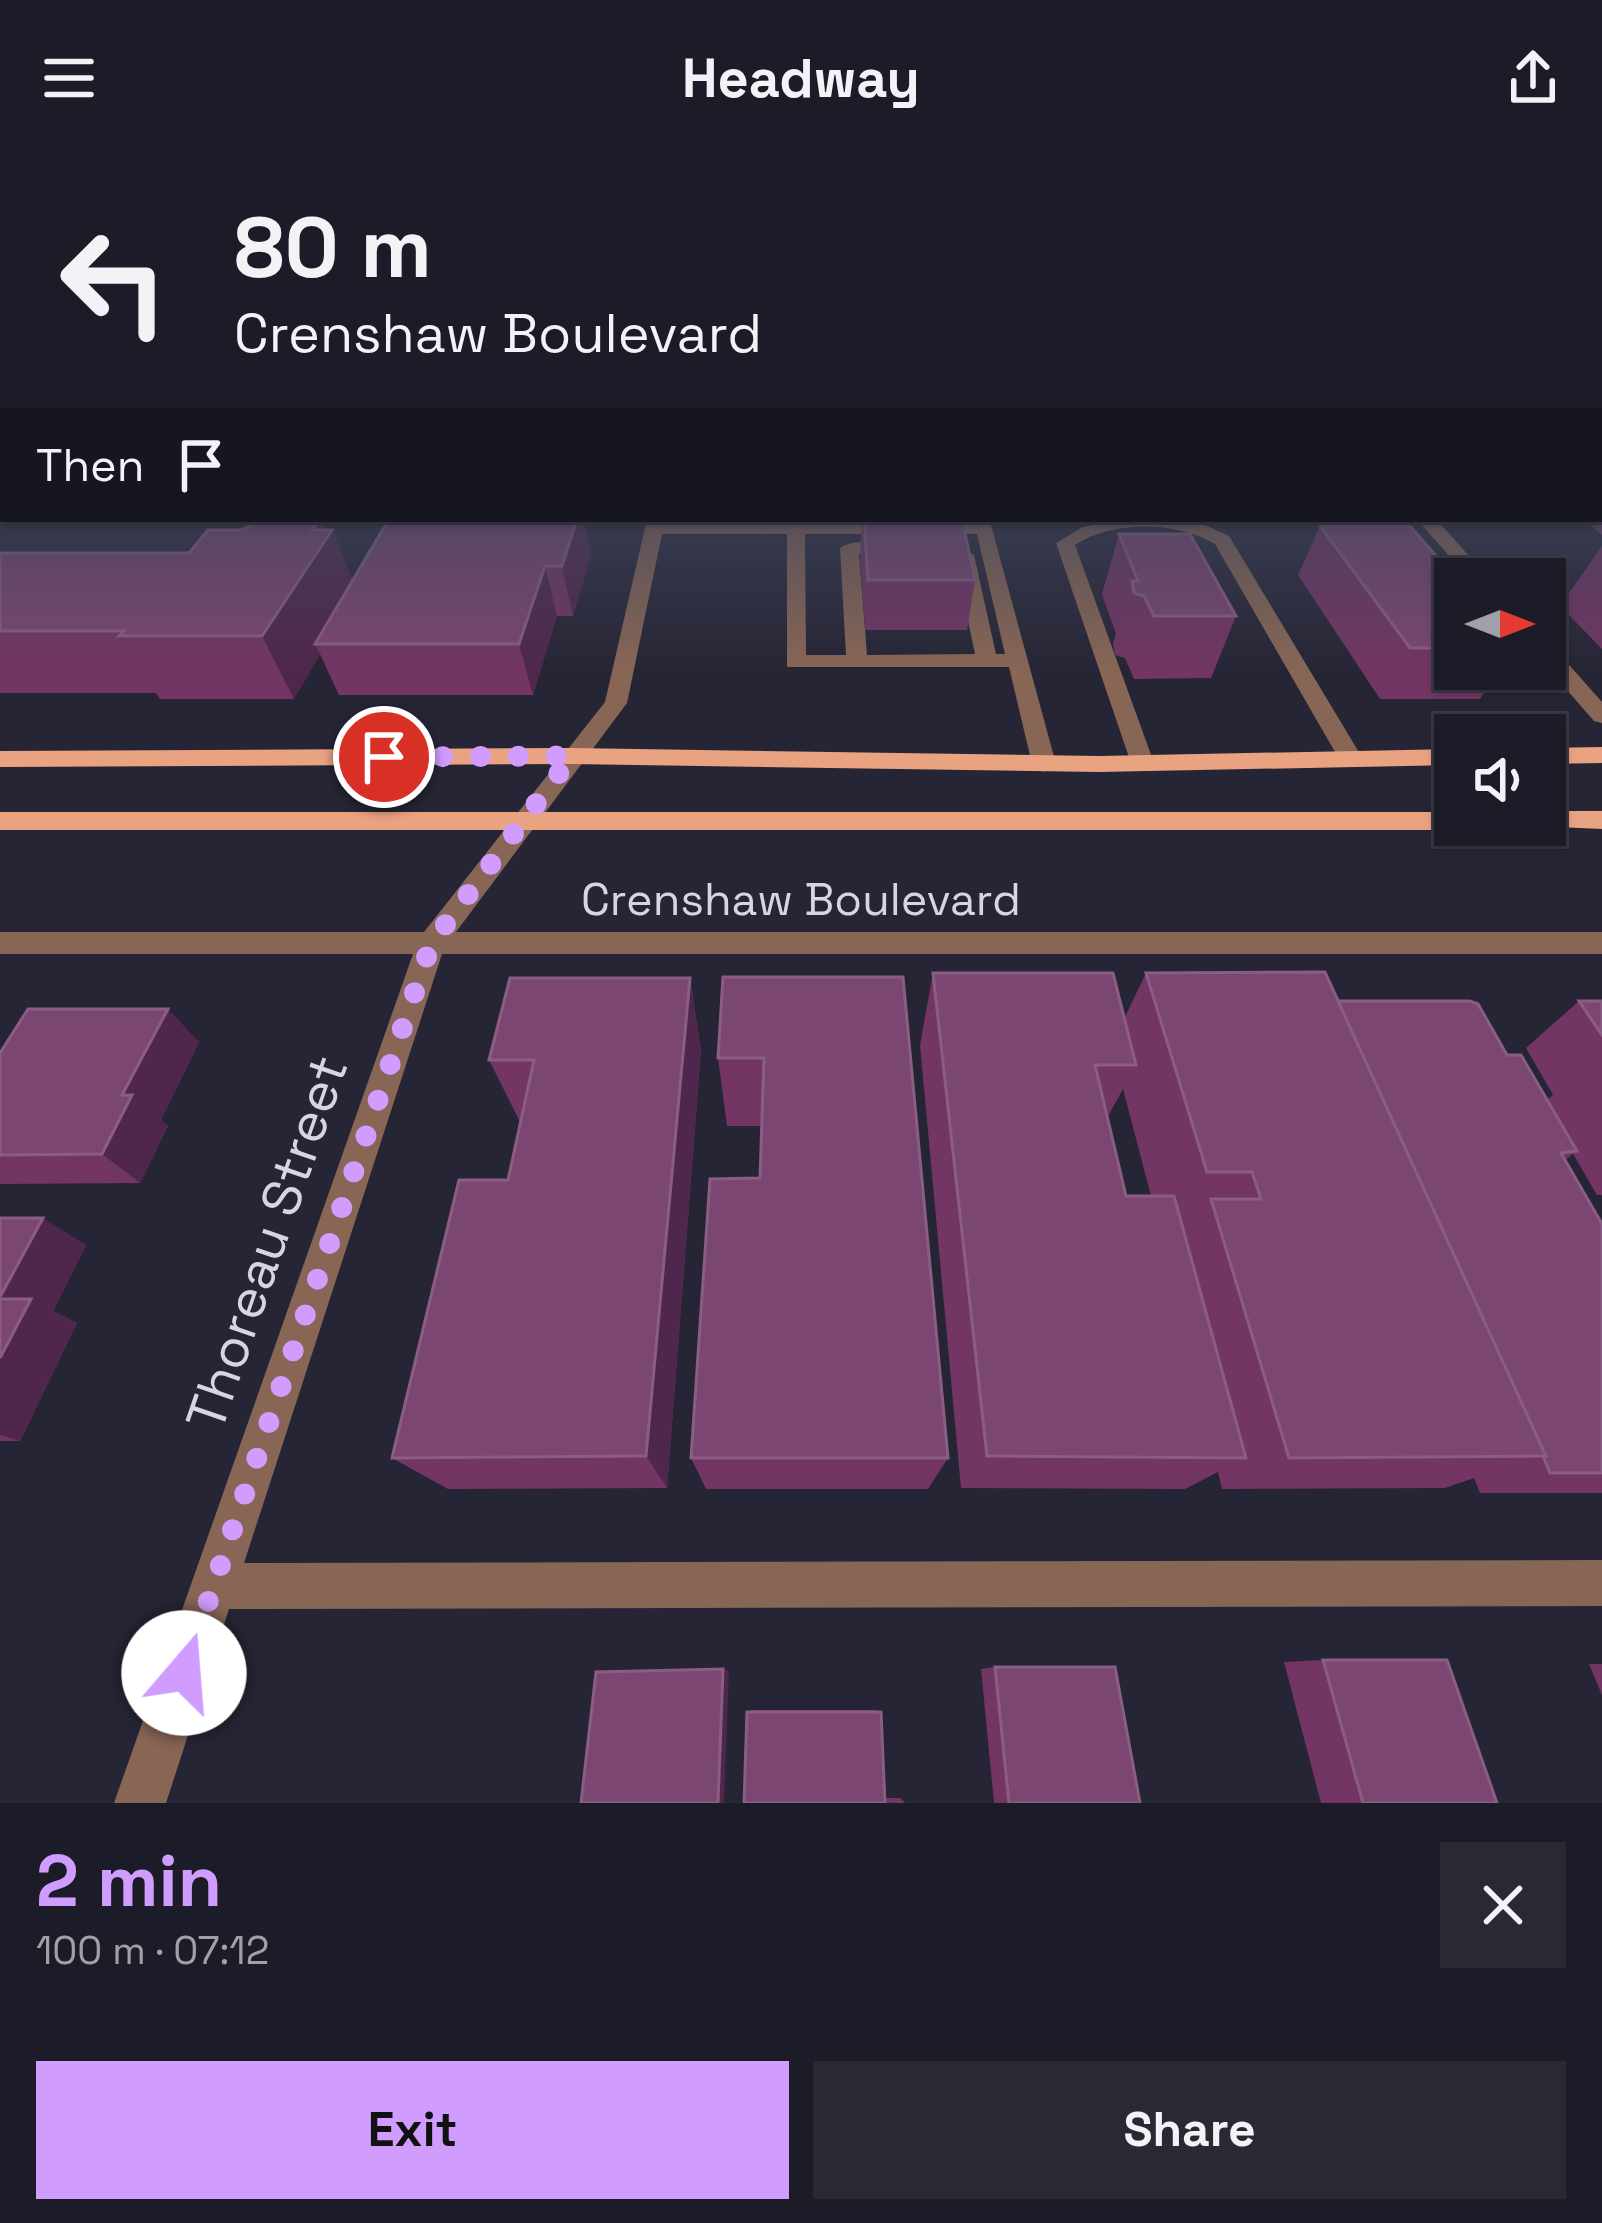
<!DOCTYPE html>
<meta charset="utf-8">
<style>
:root{--surface:#1c1c28;--page:#292934;--text:#f1f3f6;--muted:#a0a1a8;--line:#3a3a45;--accent:#d09dff}
body{margin:0;font-family:"Space Grotesk",sans-serif;background:var(--page);color:var(--text);height:100vh;display:flex;flex-direction:column;font-size:45px;white-space:nowrap}
*{box-sizing:border-box;margin:0}
p{font-size:39px;color:var(--muted)}
.icon{flex:none;width:66px;height:66px;fill:none;stroke:currentColor;stroke-width:2;stroke-linecap:round;stroke-linejoin:round}
.map{position:relative;height:1647px;overflow:hidden}
.panel{display:flex;flex-direction:column;background:var(--surface);flex:1}
.panel>*{flex:none}
.top-card{position:absolute;left:0px;top:0px;width:1602px;height:366px;box-shadow:0 3px 9px #0004,0 0 0 3px var(--line);background:#1c1c28;color:var(--text);overflow:hidden}
.needle{width:78px;rotate:90deg}
.fabs{position:absolute;left:1434px;top:402px;display:grid;gap:24px}
.fabs a{display:grid;place-items:center;width:132px;height:132px;border-radius:0px;background:var(--surface);box-shadow:0 3px 9px #0004,0 0 0 3px var(--line);font-size:60px}
.pin{position:absolute;display:grid;place-items:center;width:102px;height:102px;color:#fff;margin:-51px;border:6px solid #fff;border-radius:50%;box-shadow:0 3px 12px #0007}
.me{position:absolute;width:132px;margin:-66px;rotate:18deg;stroke-linejoin:round;filter:drop-shadow(0 0 9px #0008)}
.turn{display:flex;align-items:center;gap:42px;height:252px;padding:0 36px;font-size:54px}
.turn .icon{width:156px;height:156px;stroke-width:2.5}
.turn b{display:block;font-size:84px;line-height:102px}
.then{display:flex;align-items:center;height:114px;padding:0 36px;background:#0003;gap:24px;font-size:45px}
.round{display:grid;place-items:center;flex:none;width:126px;height:126px;border-radius:0px;background:var(--page)}
.headline{display:flex;align-items:center;justify-content:space-between;height:204px;padding:0 36px}
h1{font-size:72px;font-weight:700;line-height:90px;color:var(--accent)}
.action{display:flex;gap:24px;margin-top:auto;padding:24px 36px}
.action a{flex:1;height:138px;border-radius:0px;background:var(--accent);color:#111;font-size:48px;font-weight:700;line-height:138px;text-align:center}
.action a+a{background:var(--page);color:var(--text)}
header{display:flex;justify-content:space-between;align-items:center;height:156px;padding:0 36px;background:var(--surface);font-size:54px;font-weight:700}
.map>svg:first-child{display:block}
.lines{fill:none;stroke-linecap:round;stroke-linejoin:round}
.minor{fill:#865;fill-rule:evenodd}
.major{fill:#eaa381;fill-rule:evenodd}
.wall{fill:#723564;fill-rule:evenodd}
.shaded-wall{fill:#4f274c}
.building{fill:#7c4672;stroke:#8a5d83;stroke-width:3}
.route{stroke:#d09dff;stroke-width:21;stroke-dasharray:0 37.8}
.labels{text-anchor:middle;dominant-baseline:central;stroke-width:12;stroke-linejoin:round;paint-order:stroke}
.street-label{font-size:45px;fill:#d6d5e0;stroke:#262535}
.near-street-label{font-size:54px;fill:#d6d5e0;stroke:#262535}
</style>
<header><svg class="icon" aria-label="menu" viewBox="0 0 24 24"><path d="M4 6h16M4 12h16M4 18h16"/></svg>Headway<svg class="icon" aria-label="share" viewBox="0 0 24 24"><path d="M12 15V3M7 8l5-5 5 5M5 13v7h14v-7"/></svg></header>
<div class="map">
<svg width="1602" height="1647" viewBox="0 0 1602 1647">
<rect width="100%" height="100%" fill="#262535"/>
<g class="lines">
<g class="minor">
<path d="M3,286V297L0,298V287Z"/>
<rect x="0" y="348" width="3" height="10"/>
<path d="M647,363L991,369L1056,608L1044,616L1032,608L1009,511H787V378H662L627,547L456,776H1602V798H442L244,1407L1602,1404V1450L229,1453L166,1647H114L413,798H0V776H424L605,546ZM805,378H977L1005,498H996L974,399L964,393L954,399L975,498L867,499L859,398L886,399L895,393C883,384 852,383 840,392L846,499H806Z"/>
<path d="M1123,363L1196,365L1229,380L1363,603L1360,608H1342L1215,388C1177,365 1112,364 1075,389L1154,607L1142,615L1133,613L1056,387L1083,371Z"/>
<path d="M1417,363H1436L1490,423H1469Z"/>
<path d="M1545,490L1553,491L1602,546V567L1594,565L1545,509Z"/>
</g>
<g class="major">
<path d="M1602,591V607L1545,608V592Z"/>
<path d="M572,592L1099,600L1455,593V609L1099,616L572,608L0,611V595Z"/>
<path d="M1545,655H1602V673L1536,670L1545,669Z"/>
<path d="M0,656H1455V669H1466L1455,674H0Z"/>
</g>
</g>
<g class="wall">
<path d="M1599,285H1602V379L1583,363H1599Z"/>
<path d="M267,363H321L326,374H332L353,425L389,363H584L591,398L573,460H557L533,539H339L320,498L294,543H160L156,537H0V397H189Z"/>
<path d="M862,363H962L975,424L967,474H865L860,400Z"/>
<path d="M1320,370L1455,423V513H1500L1480,543H1380L1298,419Z"/>
<path d="M1119,378L1236,460L1211,522L1134,523L1125,502L1115,499L1113,487L1116,478L1102,438Z"/>
<path d="M1602,390V493L1560,450Z"/>
<path d="M933,817L1124,863L1146,817L1338,845L1507,899L1547,944L1553,939L1526,892L1579,845H1602V1039H1597L1573,998L1565,1004L1602,1068V1337H1480L1474,1322L1445,1332L1222,1333L1218,1316L1185,1333L961,1332L920,889ZM1123,933L1151,1040H1126L1107,962Z"/>
<path d="M903,821L948,1302L928,1333H706L691,1302L760,1022L762,970H727L718,902Z"/>
<path d="M690,822L701,894L667,1332L448,1333L392,1302L508,1024L520,966L489,904Z"/>
<path d="M199,886L161,964L168,970L140,1027L0,1028V897Z"/>
<path d="M0,1062L86,1089L53,1155L77,1167L20,1285H0Z"/>
<path d="M1323,1504L1497,1647H1321L1284,1506Z"/>
<path d="M1589,1508H1602V1539Z"/>
<path d="M995,1511L1140,1647H994L981,1513Z"/>
<path d="M751,1554H875L881,1556L885,1642H901L905,1647H744L747,1556Z"/>
</g>
<g class="shaded-wall">
<path d="M320,363L328,380L332,374L357,434L315,488L320,498L294,543L262,480L312,374Z"/>
<path d="M570,363H584L591,398L573,460L562,410Z"/>
<path d="M545,410L557,460L533,539L519,488Z"/>
<path d="M690,822L701,894L667,1332L646,1300Z"/>
<path d="M168,853L199,886L161,964L168,970L140,1027L102,998L122,939Z"/>
<path d="M43,1062L86,1089L53,1155L77,1167L20,1285L0,1279V1141Z"/>
<path d="M723,1513L729,1515L724,1647H718Z"/>
</g>
<g class="building">
<rect x="1599" y="285" width="3" height="23"/>
<path d="M267,363H320L312,374H332L262,480H119L124,475H0V397H189L208,374H241Z"/>
<path d="M389,363H577L562,410H545L519,488H315Z"/>
<path d="M864,363H962L975,424H868Z"/>
<path d="M1320,370H1410L1456,423L1455,492H1410Z"/>
<path d="M1119,378H1190L1236,460H1154L1144,440L1134,437L1132,425H1138Z"/>
<path d="M1325,816L1546,1300L1289,1302L1211,1043H1261L1252,1016H1207L1146,817Z"/>
<path d="M933,817H1113L1136,909H1095L1126,1040H1174L1246,1302L987,1300Z"/>
<path d="M723,821H903L948,1302H691L710,1023L760,1022L764,902H718Z"/>
<path d="M510,822H690L646,1300L392,1302L459,1024H508L534,904H489Z"/>
<path d="M1338,845H1470L1478,848L1507,899H1521L1577,995L1561,997L1602,1068V1317H1550L1543,1300H1546Z"/>
<path d="M1579,845H1602V879Z"/>
<path d="M28,853H168L122,939H132L102,998L0,999V897Z"/>
<path d="M0,1062H43L0,1141Z"/>
<path d="M0,1143H31L0,1202Z"/>
<path d="M1323,1504H1447L1497,1647H1363Z"/>
<path d="M995,1511H1115L1140,1647H1009Z"/>
<path d="M723,1513L718,1647H581L596,1516Z"/>
<path d="M747,1556H881L885,1647H744Z"/>
</g>
<linearGradient id="sky" x2="0" y2="1"><stop stop-color="#15141d"/><stop offset="0.55" stop-color="#41465c"/><stop offset="1" stop-color="#41465c" stop-opacity="0"/></linearGradient>
<rect width="1602" height="516" fill="url(#sky)"/>
<g class="lines">
<path class="route" d="M184,1517L431,788L572,600L384,601"/>
</g>
<g class="labels">
<g class="street-label">
<text x="801" y="743">Crenshaw Boulevard</text>
</g>
<g class="near-street-label">
<text transform="translate(267 1087) rotate(-71)">Thoreau Street</text>
</g>
</g>
</svg>
<div class="fabs">
<a><svg class="needle" viewBox="-14 -14 28 28"><path d="M0-13l5 13h-10z" fill="#e53935"/><path d="M0 13l5-13h-10z" fill="#a0a1a8"/></svg></a>
<a><svg class="icon" aria-label="sound" viewBox="0 0 24 24"><path d="M4 9h4l5-4v14l-5-4H4zM17 9q2 3 0 6"/></svg></a>
</div>
<div class="pin" style="left:384px;top:601px;background:#d93025"><svg class="icon" aria-label="arrive" viewBox="0 0 24 24"><path d="M6 21V4h12l-3 4 3 4H6"/></svg></div>
<svg class="me" style="left:184px;top:1517px" viewBox="-20 -20 40 40"><circle r="19" fill="#fff"/><path d="M0-13L10 11 0 6-10 11z" fill="#d09dff"/></svg>
<div class="top-card">
<div class="turn"><svg class="icon" aria-label="left" viewBox="0 0 24 24"><path d="M17 20v-9H6M10 6l-5 5 5 5"/></svg><div><b>80 m</b>Crenshaw Boulevard</div></div>
<div class="then">Then<svg class="icon" aria-label="arrive" viewBox="0 0 24 24"><path d="M6 21V4h12l-3 4 3 4H6"/></svg></div>
</div>
</div>
<section class="panel">
<div class="headline"><div><h1>2 min</h1><p>100 m · 07:12</p></div><a class="round"><svg class="icon" aria-label="close" viewBox="0 0 24 24"><path d="M6 6l12 12M18 6L6 18"/></svg></a></div>
<div class="action"><a>Exit</a><a>Share</a></div>
</section>
